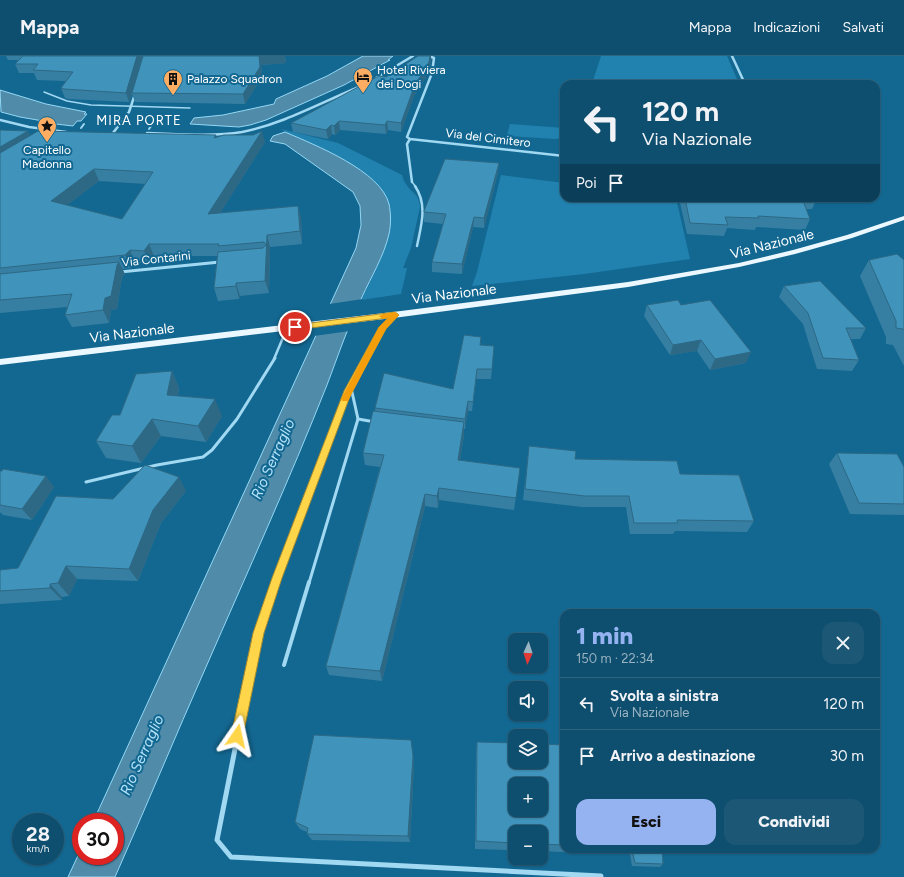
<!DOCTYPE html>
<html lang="it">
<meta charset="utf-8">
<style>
:root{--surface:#0e4e6e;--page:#1c5876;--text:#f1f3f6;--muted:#9bb4c2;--line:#2e6581;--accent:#95b2f1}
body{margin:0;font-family:Figtree,sans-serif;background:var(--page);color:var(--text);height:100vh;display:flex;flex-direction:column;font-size:15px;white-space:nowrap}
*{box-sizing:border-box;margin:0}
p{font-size:13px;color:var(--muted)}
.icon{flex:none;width:22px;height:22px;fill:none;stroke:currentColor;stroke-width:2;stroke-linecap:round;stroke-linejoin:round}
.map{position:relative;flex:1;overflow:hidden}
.drawer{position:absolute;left:560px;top:553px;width:320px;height:244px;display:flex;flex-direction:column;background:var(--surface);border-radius:12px;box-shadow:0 1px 3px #0004,0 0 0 1px var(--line)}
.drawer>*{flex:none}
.guide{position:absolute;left:560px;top:24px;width:320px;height:122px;border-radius:12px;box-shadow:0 1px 3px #0004,0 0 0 1px var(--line);background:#0e4e6e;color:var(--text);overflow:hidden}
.needle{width:26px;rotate:183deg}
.tools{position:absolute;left:508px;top:577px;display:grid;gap:8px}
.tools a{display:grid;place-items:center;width:40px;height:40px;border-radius:8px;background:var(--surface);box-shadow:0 1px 3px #0004,0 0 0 1px var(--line);font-size:20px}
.speed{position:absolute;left:12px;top:757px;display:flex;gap:8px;font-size:20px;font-weight:700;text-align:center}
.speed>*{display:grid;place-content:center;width:52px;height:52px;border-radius:50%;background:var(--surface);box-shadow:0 1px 3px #0004,0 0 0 1px var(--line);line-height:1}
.speed small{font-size:10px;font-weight:400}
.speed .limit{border:6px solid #d22;background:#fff;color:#111}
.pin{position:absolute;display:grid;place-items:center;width:34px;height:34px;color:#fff;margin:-17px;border:2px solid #fff;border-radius:50%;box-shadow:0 1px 4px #0007}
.me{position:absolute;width:44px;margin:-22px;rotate:11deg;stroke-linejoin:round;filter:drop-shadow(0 0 3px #0008)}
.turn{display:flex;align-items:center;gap:14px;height:84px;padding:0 16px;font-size:18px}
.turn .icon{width:52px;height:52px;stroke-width:2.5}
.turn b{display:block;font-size:28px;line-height:34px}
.then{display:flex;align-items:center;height:38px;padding:0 16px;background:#0003;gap:8px;font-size:15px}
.round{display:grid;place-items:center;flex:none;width:42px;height:42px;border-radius:12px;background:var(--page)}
.head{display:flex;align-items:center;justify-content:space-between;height:68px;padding:0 16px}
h1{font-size:24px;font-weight:800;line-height:30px;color:var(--accent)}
.action{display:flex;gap:8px;margin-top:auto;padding:8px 16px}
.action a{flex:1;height:46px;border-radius:12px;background:var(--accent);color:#111;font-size:16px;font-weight:800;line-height:46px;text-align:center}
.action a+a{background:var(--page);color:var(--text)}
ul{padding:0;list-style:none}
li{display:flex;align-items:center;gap:12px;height:52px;padding:0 16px;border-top:1px solid var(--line)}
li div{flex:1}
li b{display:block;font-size:15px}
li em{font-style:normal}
header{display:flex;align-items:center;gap:24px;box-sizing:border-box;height:56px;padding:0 20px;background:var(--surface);border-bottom:1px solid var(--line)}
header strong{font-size:19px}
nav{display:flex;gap:22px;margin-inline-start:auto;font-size:14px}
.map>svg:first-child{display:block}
.green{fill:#2282af}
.water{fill:#508ca9;stroke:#93d7f5}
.pier{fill:#136892}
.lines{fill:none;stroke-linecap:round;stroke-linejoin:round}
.service-far3{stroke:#a1d8f2;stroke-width:1.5}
.service-far2{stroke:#a1d8f2;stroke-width:2.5}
.service-far1{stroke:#a1d8f2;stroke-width:3}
.service{stroke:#a1d8f2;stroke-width:4}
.pedestrian{stroke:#a1d8f2;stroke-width:2}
.minor-far3{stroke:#a1d8f2;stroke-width:2.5}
.minor-far2{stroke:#a1d8f2;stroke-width:3}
.minor-far1{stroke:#a1d8f2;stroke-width:4}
.minor{stroke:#a1d8f2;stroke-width:5}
.primary{fill:#ecf8ff;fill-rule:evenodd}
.wall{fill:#377fa2;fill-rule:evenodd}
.shaded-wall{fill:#2d6884}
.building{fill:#4094bc;stroke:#2d6884;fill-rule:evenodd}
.route{fill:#ffd54a;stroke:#a68a30}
.slow{fill:#f59e0b}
.labels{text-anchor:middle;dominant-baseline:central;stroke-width:4;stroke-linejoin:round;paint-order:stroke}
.far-poi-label{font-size:12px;fill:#fff;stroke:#136892;text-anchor:start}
.far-street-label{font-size:12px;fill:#fff;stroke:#136892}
.far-quarter-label{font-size:13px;letter-spacing:1px;fill:#fff;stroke:#136892}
.street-label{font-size:14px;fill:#fff;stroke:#136892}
.water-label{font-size:15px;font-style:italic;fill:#b5e4fa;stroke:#136892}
</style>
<header>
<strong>Mappa</strong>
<nav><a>Mappa</a><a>Indicazioni</a><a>Salvati</a></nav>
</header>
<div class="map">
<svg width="904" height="821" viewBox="0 0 904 821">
<rect width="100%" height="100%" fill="#136892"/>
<g class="green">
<path d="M601,0H727L739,28H592Z"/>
<path d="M510,68L564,72V81L556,83L507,80Z"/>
<path d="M281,73L338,87L402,119C403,122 404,126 406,128C412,138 419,137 420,151L411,192L403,212H407L401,238L361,244L382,200V133C362,113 337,100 312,88C301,83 290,79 281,73Z"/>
<path d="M501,119L564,127V142H676L690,203L584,218L472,230L477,216Z"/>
</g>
<g class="water">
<path d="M363,0H393L388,4H390L344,29L266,64L250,69L239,71L190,68L194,62L223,59L274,48L276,43L327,20Z"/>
<path d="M0,34L46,48L86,56L84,58H87L81,65H77L73,70L47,67L49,66L20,61L1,56Z"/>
<path d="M285,76C315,89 381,115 389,148C391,157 391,169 389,178C384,200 371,221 362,241C348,270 338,300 327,329C289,425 247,517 206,611C175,681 146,751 115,821H68L81,793V800H115V766H93L356,192L361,169L360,150L353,136L285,88L270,85L273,80Z"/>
</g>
<path class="pier" d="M363,243L350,275L314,280L329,248Z"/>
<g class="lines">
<g class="service-far3">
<path d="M44,36L67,45L91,49L190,52"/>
<path d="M412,126L416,131"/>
</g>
<g class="service-far2">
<path d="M415,130C428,149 421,170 417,190"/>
<path d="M274,303L287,272"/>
</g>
<g class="service-far1">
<path d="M358,363L375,366"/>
<path d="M86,426L157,409L203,401L212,394L237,363L275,302"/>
<path d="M309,527L358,363L352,336L348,335"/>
</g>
<path class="service" d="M284,609L309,526"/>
<g class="pedestrian">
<path d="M81,72L84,68"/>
<path d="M149,73L151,70"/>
</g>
<g class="minor-far3">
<path d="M429,0L434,2L432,17L407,81L410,83L564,100"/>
<path d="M732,0L745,28"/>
<path d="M376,22L413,0"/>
<path d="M0,64L29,71L66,76"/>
<path d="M113,77L129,56L135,38"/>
<path d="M147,77C178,78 211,81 242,76C283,68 320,47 359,31"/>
<path d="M410,83L407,88L412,126"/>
</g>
<g class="minor-far2">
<path d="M120,216L220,206"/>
<path d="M366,303L383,271L395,259"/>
</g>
<path class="minor-far1" d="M275,527L348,335L366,302"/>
<path class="minor" d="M276,526L258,577L217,784L231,801L601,820"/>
<path class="primary" d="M904,160V164L852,182L795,198L739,211L628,231L401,261L0,309V303L401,255L628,226L739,207L793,194L847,179Z"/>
</g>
<g class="wall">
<path d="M0,0H285L286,7L261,9L262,21L245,48L135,46L132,38L129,46L68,43L65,42L61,32L66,25L37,24L34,17H19L15,8L18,4H8L6,0Z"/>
<path d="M431,4L430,14L414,40L401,76L388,74L386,78L340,74L335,79L332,78L328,83L293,76L291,67L386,21Z"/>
<path d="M0,74L28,75L30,80L217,81L265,86L220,157L298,150L301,162L302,188L270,191L269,237L240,240L239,243L218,245L214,232L217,200H154L149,207H135L131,212L122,213L125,218L122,221L117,253L111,254L109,267L72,271L65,259L67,251L0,257ZM99,125L146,128L122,163L67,149Z"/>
<path d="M499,107L498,116L484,172L473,171L462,218L432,216V206L443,168L424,166V155Z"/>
<path d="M679,142H817L812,153H806L810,163L805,174L756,171L755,174L727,172L724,180L687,178Z"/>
<path d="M869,204H904V310L893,289L886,288V281L860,220Z"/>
<path d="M784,230L866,272L860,283H851L859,304L852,315L817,313L803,268L779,241Z"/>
<path d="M647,249H681L746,307L710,314L697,295L670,299L644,260Z"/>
<path d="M481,281L480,289L494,290L491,323H476L472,355H468L465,373H464V379L460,404L520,412L514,454L439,444L438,452L425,450L382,625L329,619L326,610L380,411L365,409L363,397L375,356V352L453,333Z"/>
<path d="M172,315L179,332L178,340L222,360L206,386L161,380L141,407L106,402L96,385L120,359Z"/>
<path d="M529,390L575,403L680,418L754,465L747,476L675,475L673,478H630L626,451H582L523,444Z"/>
<path d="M837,397L904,411V459L850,458L829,408Z"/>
<path d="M0,415L54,431L32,464L3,459L0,456Z"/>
<path d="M186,435L161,467L138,525L77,523L69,540L62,541V544L0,548V514L18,512L113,443Z"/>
<path d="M411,684L414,709L410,786L312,784L307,778V776L300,773L295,766Z"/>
<path d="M477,686L564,689V793H584L581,797L541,795V776H515V794L475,793L476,696Z"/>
<path d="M629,793H662L663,808L660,811L632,810Z"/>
</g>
<g class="shaded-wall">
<path d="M137,0H143L129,46L126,37Z"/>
<path d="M259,0H285L286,7L261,9L262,21L245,48L243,38Z"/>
<path d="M430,0H431V4L430,14L414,40L401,76V67L414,31Z"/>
<path d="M339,65L340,74L335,79L334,70Z"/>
<path d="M387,65L388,74L386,78L385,69Z"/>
<path d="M331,69L332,78L328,83L326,74Z"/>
<path d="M28,75L34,86L0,107V91Z"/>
<path d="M262,75L265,86L212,170L208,158Z"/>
<path d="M499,107L498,116L484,172V162Z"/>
<path d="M94,113L99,125L57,157L51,145Z"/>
<path d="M298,150L301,162L302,188L300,175Z"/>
<path d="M474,161L473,171L462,218V208Z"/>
<path d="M267,179L270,191L269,237L265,225Z"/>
<path d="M149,188L154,200L149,207L144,195Z"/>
<path d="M130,194L135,207L131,212L125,199Z"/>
<path d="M119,206L125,218L122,221L117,253L111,254L109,267L103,254L105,242L117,209Z"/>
<path d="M236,227L240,240L239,243L236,230Z"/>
<path d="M701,284L697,295L670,299L673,289Z"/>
<path d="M751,296L746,307L710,314L715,303Z"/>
<path d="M172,315L179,332L175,356L167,339Z"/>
<path d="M215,343L222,360L206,386L198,370Z"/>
<path d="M468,345V355L465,373V363Z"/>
<path d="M152,363L161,380L141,407L132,390Z"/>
<path d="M464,366V379L458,416V404Z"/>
<path d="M46,420L54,431L32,464L22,453Z"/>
<path d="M179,421L186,435L161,467L138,525L129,513L153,454Z"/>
<path d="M439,432V444L438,452L437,440Z"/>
<path d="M425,438V450L382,625L380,615Z"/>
<path d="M66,510L77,523L69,540L58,527Z"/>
<path d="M50,528L62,541V544L50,532Z"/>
<path d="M411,684L414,709L410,786L408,780Z"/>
</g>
<g class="building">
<path d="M23,0H137L126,37L64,33L61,32L73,16L33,14L38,8H15Z"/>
<path d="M143,0H261H259L260,11L243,38L132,37Z"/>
<path d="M418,0H430L429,6L414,31L401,67L387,65L385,69L339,65L334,70L331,69L326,74L291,67L373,23L379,20L386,21Z"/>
<path d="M661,24L723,27L724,28H662Z"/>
<path d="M0,74L28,75L0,91Z"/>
<path d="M38,75L216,79L214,82L224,79H253L262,75L208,158L298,150L300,175L267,179L265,225L236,227V230L214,232L218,196L263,192L266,189L264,186L218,190L219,188H149L144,195L130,194L125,199L0,212V97ZM94,113L153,116L122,163L51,145Z"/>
<path d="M445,103L499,107L484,162L474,161L462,208L432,206L446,158L424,156V155Z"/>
<path d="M685,142H802L810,163L758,160L759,162L725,161L728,169L690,167Z"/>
<path d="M897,198L904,204V274L903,273L896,272V265L869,204Z"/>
<path d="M119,206L117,209L111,240L105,242L103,254L65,259L72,238L0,244V218Z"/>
<path d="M820,225L866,272H846L859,304L823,302L808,257L784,230Z"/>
<path d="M678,244L681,249L710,244L751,296L715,303L701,284L673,289L647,249Z"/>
<path d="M464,279L481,281L480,289L494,290L492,313H477L473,346L468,345L465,363L375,352L384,317L453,333Z"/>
<path d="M172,315L167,339L215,343L198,370L152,363L132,390L96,385L112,359H120L136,318Z"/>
<path d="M373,355L464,366L458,404L520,412L516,442L439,432L437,440L425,438L380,615L326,610L384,399L363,397Z"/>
<path d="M529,390L576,395L575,403L677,405L680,418L739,419L754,465L677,464L678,467H634L629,440H585L525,433Z"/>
<path d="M837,397L897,398L904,411V448L859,447Z"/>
<path d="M145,409L179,421L153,454L129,513L66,510L58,527L50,528V532L0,535V514L18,512L56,440L113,443Z"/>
<path d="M3,413L46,420L22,453L0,449V415H2Z"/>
<path d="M314,679L411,684L413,700L408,780L307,778L308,772L295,766Z"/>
<path d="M477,686L515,687V706H541V688L564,689V789L541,788V776H515V787L476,785ZM515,728H541V754H515Z"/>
<path d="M632,793H662L663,808L635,807Z"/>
</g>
<path class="route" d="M395,256L399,259L386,273L352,335L282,522L264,577L243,680L242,685L237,686L233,685L231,680L253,577L272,522L344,335L379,271L388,262L295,274L291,271L295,269Z"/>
<path class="slow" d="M395,256L399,259L386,273L348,345H342L341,343L379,271L388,262L383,263L379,260L383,258Z"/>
<defs>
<symbol id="hotel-pin" viewBox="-11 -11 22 30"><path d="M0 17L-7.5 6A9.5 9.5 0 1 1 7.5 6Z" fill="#ffad62" stroke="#136892"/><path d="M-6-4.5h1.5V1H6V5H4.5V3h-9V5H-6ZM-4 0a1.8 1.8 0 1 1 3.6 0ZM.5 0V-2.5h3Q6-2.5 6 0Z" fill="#111"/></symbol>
<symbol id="building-pin" viewBox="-11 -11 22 30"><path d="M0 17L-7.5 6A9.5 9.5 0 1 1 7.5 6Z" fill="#ffad62" stroke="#136892"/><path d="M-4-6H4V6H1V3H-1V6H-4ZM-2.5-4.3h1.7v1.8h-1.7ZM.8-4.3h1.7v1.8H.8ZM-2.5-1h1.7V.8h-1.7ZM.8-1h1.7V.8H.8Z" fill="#111"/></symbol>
<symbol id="sight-pin" viewBox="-11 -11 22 30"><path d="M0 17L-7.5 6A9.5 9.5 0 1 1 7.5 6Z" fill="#ffad62" stroke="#136892"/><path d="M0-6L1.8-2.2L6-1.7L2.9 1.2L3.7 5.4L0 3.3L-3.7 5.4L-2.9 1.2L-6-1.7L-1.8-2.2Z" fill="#111"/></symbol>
</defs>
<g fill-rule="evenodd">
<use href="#hotel-pin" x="352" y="10" width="22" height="30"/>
<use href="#building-pin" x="162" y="12" width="22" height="30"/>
<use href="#sight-pin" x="36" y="59" width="22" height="30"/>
</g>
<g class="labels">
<g class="far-poi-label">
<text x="377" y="14">Hotel Riviera<tspan x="377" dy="14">dei Dogi</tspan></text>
<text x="187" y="23">Palazzo Squadron</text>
<text x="47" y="94" text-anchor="middle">Capitello<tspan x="47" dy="14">Madonna</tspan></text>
</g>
<g class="far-street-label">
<text transform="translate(488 82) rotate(7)">Via del Cimitero</text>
<text transform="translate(156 203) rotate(-6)">Via Contarini</text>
</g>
<g class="far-quarter-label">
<text x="139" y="64">MIRA PORTE</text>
</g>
<g class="street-label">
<text transform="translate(772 188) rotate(-14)">Via Nazionale</text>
<text transform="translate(454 238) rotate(-7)">Via Nazionale</text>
<text transform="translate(132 277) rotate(-7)">Via Nazionale</text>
</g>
<g class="water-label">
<text transform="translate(273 403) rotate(-66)">Rio Serraglio</text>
<text transform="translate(142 699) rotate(-66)">Rio Serraglio</text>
</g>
</g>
</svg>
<div class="tools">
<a><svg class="needle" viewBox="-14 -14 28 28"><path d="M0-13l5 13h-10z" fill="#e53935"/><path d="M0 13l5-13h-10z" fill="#9bb4c2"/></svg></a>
<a><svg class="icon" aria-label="sound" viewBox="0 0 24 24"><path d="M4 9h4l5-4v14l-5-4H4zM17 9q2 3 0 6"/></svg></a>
<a><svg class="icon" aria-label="layers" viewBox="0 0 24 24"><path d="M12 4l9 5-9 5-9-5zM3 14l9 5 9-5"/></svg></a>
<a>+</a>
<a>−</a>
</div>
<div class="speed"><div>28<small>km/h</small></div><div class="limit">30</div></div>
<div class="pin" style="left:295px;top:271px;background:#d93025"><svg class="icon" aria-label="arrive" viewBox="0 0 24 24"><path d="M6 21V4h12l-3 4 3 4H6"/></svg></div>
<svg class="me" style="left:237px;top:680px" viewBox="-20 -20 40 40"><path d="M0-17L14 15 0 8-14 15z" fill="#ffd54a" stroke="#fff" stroke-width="4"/></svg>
<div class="guide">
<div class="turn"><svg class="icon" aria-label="left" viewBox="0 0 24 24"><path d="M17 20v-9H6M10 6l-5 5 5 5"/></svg><div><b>120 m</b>Via Nazionale</div></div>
<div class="then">Poi<svg class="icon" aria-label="arrive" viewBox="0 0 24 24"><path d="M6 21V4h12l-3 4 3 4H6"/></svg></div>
</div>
<section class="drawer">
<div class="head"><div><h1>1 min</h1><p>150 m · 22:34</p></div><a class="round"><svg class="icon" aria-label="close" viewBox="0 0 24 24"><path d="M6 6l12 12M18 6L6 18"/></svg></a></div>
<ul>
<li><svg class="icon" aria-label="left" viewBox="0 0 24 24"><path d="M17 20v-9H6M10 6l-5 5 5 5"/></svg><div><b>Svolta a sinistra</b><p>Via Nazionale</p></div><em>120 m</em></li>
<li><svg class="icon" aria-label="arrive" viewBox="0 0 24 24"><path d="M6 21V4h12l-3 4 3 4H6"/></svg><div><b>Arrivo a destinazione</b></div><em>30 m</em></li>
</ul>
<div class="action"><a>Esci</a><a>Condividi</a></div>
</section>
</div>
